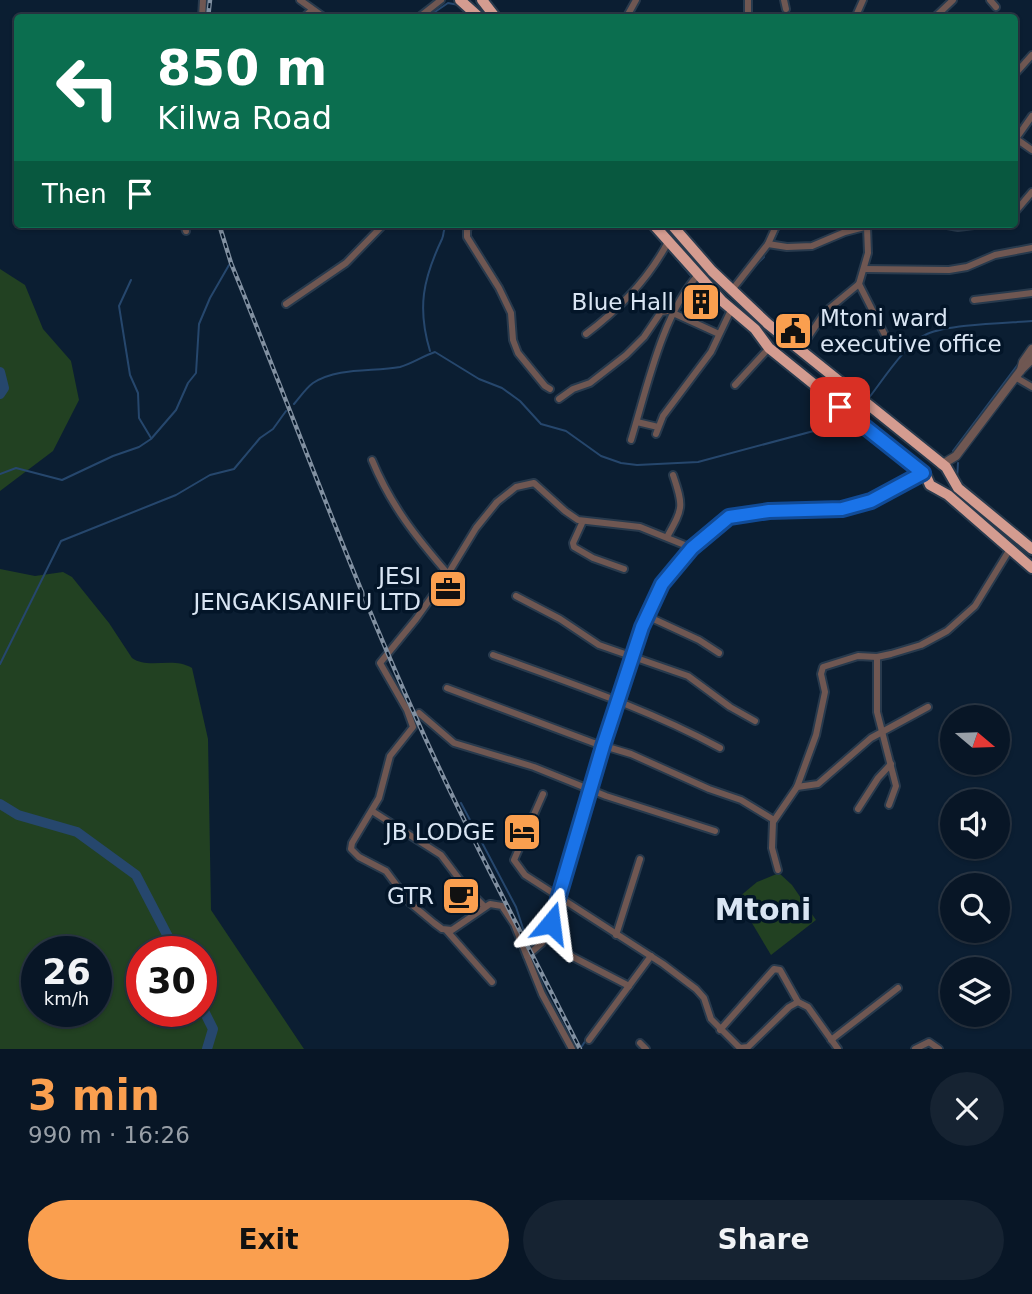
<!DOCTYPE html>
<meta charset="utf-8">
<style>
:root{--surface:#081626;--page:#162332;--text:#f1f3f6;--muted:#989fa7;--line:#293543;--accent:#fa9f4f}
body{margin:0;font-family:"DejaVu Sans",sans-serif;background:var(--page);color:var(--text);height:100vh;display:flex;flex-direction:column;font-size:26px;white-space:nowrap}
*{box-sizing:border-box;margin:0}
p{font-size:23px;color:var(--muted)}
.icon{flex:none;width:38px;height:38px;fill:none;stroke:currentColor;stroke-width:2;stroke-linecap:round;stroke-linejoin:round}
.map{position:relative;height:1049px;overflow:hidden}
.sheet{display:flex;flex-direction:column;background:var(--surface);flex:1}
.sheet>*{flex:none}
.top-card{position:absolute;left:14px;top:14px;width:1004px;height:214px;border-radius:7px;box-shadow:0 2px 5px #0004,0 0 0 2px var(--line);background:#0b6e4f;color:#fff;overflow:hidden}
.needle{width:46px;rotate:109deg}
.controls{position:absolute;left:940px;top:705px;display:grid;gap:14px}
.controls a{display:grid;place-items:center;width:70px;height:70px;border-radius:50%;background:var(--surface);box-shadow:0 2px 5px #0004,0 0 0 2px var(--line);font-size:35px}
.speed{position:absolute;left:21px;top:936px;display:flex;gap:14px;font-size:35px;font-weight:700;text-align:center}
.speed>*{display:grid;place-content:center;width:91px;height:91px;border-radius:50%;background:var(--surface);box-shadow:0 2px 5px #0004,0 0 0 2px var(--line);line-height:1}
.speed small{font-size:18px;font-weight:400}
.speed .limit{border:10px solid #d22;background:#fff;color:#111}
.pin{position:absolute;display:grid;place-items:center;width:60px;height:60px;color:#fff;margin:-30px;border-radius:14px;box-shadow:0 4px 10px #0006}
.me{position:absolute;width:77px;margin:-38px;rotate:16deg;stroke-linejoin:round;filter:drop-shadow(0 0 5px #0008)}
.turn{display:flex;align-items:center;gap:24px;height:147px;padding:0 28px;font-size:32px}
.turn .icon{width:91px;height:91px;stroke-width:2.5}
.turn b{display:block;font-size:49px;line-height:60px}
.then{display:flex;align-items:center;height:66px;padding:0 28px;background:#0003;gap:14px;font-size:26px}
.round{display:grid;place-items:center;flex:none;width:74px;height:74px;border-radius:37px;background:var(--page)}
.head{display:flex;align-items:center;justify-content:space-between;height:119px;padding:0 28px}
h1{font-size:42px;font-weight:700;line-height:52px;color:var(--accent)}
.cta{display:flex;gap:14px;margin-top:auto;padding:14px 28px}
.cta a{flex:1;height:80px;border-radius:42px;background:var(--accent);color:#111;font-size:28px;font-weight:700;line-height:80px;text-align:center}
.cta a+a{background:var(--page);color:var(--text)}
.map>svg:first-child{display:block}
.green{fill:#224122;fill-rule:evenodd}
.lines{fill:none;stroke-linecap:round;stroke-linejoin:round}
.stream{stroke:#26476d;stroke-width:2}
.river{stroke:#26476d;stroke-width:10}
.minor-casing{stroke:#283a4d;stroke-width:10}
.tertiary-casing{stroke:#283a4d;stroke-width:11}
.trunk-casing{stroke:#283a4d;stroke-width:14}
.minor{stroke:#6f5752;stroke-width:6}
.tertiary{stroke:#6f5752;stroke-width:8}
.trunk{stroke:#d49c90;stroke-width:10}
.rail-casing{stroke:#8190a1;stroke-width:4.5}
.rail{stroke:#031528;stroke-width:2;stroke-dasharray:5;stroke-linecap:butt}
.route-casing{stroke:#114b97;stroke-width:18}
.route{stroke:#1a73e8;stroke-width:12}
.labels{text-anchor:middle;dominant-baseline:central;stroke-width:7;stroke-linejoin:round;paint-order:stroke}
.poi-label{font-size:23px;fill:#d9e5f3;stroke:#031528;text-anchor:end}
.district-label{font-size:30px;font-weight:bold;fill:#d9e5f3;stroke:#031528}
</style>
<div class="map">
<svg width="1032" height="1049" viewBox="0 0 1032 1049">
<rect width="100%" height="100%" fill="#0b1e32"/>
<g class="green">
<path d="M0,269L25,285L43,329L71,361L79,400L53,451L0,491Z"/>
<path d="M0,569L35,576L63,572L72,577L109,623L132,658C149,670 173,656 192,668L208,739L211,910L304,1049H0ZM37,952H96V1012H37ZM142,952H201V1012H142Z"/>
<path d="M779,873L792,885L816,920L771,955L740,903L739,897L757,882Z"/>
</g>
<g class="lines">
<g class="stream">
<path d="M426,18L448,3L459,5"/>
<path d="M773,242L781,224"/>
<path d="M668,249L692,277"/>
<path d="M750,271L764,257"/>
<path d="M131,280L119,306L130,375L138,393L139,418L151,438"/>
<path d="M696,281L704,289"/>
<path d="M430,351C417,308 423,279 442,239C445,232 442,230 447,224"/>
<path d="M868,399C883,380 906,343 927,334C949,324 1006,323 1032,321"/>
<path d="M294,404C300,397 306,388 313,383C338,367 372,372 400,367C411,364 423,356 435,352L479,379L502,388L520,401L541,424L566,431L601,456L621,463L637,465L698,462L836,425L847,418"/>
<path d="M953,451L1019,363"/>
<path d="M0,474L16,468L62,480L113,456L139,447L151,439L176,410L188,383L196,373L199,324L210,298L229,265"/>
<path d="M957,479L958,463"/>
<path d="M686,559L698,547"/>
<path d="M641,621L657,588"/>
<path d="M634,641L638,629"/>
<path d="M637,654L650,620"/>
<path d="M0,664L61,541L176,495L210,475L234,469L260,438L273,429L286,411"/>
<path d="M618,691L627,663"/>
<path d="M622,700L634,661"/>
<path d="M601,741L614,703"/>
<path d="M608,743L619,707"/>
<path d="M588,785L598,750"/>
<path d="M594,788L606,750"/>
<path d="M461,803L516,907L530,950"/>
<path d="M582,828L592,794"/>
<path d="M563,871L586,793"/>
<path d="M533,960L579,1049"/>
<path d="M580,1049L590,1034"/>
</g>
<g class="river">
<path d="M0,372L4,388L0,394"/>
<path d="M0,804L18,815L77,832L136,875L176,952"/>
<path d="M201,1005L213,1029L207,1049"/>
</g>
<defs>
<g id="minor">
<path d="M300,0L325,18"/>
<path d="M748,0V18"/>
<path d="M784,0L786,9"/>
<path d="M990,0L996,7"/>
<path d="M202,18L203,0"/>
<path d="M303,18L312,10"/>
<path d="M418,18L441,0"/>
<path d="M626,18L636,0"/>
<path d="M855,18L863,0"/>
<path d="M934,18L953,0"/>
<path d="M1015,74L1032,55"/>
<path d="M1015,138L1032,150"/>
<path d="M1015,140L1032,116"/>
<path d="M1015,212L1032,192"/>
<path d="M184,224L186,231"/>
<path d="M470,224L467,230V237L499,288L511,313L513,340L518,353L545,386L550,389"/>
<path d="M942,224L958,227L982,224"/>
<path d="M768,244L787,247L812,246L845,232L876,224"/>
<path d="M864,269L949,270L967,267L995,255L1032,248"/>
<path d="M859,284L891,347"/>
<path d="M732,290L768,244L777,224"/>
<path d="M974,300L1032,293"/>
<path d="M286,304L346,263L384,224"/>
<path d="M673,313L719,334"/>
<path d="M586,334C618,310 649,278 668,242"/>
<path d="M801,348L825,312L859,284L868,253L867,227"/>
<path d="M1015,377L1032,387"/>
<path d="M735,385L769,348"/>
<path d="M559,399L573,389L590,383L626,355L644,337L661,312L673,310"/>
<path d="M637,422L658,427"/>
<path d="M656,434L663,416L711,352L731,310"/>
<path d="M631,440C647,388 662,315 698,275"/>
<path d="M372,460C391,506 416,537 448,574"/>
<path d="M583,521L573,543L574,547L593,558L624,569"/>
<path d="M667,537C683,508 684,507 673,475"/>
<path d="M516,596L560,619L599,645L688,676L730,707L755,721"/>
<path d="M647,616L699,640L719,653"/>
<path d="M493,655C570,683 648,709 720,748"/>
<path d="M877,657V712L896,786L889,805"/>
<path d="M447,688L594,743L631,754L709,789L741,800L774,820"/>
<path d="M419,713L454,743L534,767L606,796L715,831"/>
<path d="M797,787L818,784L871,738L928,707"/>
<path d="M543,794L514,860L525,875L663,964L696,989L704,998L711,1019L740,1048L748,1047L789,1007L798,1002L808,1007L838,1049"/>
<path d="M858,809L878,778L891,764"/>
<path d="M372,811L441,855L466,888L484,906"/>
<path d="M778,870L772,848L773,822L797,787L816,735L825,692L821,674L823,667L858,656L877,657L891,654L921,645L947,631L975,606L1010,549"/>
<path d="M447,931L492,982"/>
<path d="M616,935L640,859"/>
<path d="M545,937L573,957L629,986"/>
<path d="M527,956L542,943L551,923L603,746L642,627L662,584L692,548L729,517L769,511L842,509L871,501L923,473"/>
<path d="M720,1030L774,969L780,970L798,1002"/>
<path d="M589,1040L651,956"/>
<path d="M831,1040L898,988"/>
<path d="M640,1043L646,1049"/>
<path d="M572,1049L542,994L514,924L502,906L490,904L452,930L442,929L434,923L410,903L386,871L359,857L351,849L352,843L379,798L390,756L413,727L407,710L380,663L416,619L448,574L476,528L497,502L516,487L534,483L565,511L578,520L640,527L692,548"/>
<path d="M915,1049L929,1042L939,1049"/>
</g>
<g id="tertiary">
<path d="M1021,370L1023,362L1032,349"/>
<path d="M941,465L956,456L1021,370L1032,359"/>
</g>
<g id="trunk">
<path d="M460,0L480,18"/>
<path d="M482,0L496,18"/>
<path d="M653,224L722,301L755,329L769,348L914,465L926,476L930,485L948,495L1032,568"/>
<path d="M671,224L712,271L768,324L946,467L958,488L1032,549"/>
</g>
</defs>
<use href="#minor" class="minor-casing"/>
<use href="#tertiary" class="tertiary-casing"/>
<use href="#trunk" class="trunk-casing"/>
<use href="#minor" class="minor"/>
<use href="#tertiary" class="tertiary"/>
<use href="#trunk" class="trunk"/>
<defs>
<g id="rail">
<path d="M208,18L210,0"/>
<path d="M219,224L231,263C292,412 347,564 413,711C464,826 524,937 580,1049"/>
</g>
</defs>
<use href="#rail" class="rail-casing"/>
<use href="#rail" class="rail"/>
</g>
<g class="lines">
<defs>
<path id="route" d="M551,923L603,746L642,627L662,584L692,548L729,517L769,511L842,509L871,501L923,473L840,407"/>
</defs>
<use href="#route" class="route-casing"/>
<use href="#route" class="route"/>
</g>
<defs>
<symbol id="building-square" viewBox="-11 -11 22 22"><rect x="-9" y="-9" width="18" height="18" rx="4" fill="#fa9f4f" stroke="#031528"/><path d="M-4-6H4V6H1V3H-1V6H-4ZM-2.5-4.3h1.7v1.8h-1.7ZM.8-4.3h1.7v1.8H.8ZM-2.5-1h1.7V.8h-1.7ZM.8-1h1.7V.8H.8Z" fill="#111"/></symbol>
<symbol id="civic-square" viewBox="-11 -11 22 22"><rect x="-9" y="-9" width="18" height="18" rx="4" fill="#fa9f4f" stroke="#031528"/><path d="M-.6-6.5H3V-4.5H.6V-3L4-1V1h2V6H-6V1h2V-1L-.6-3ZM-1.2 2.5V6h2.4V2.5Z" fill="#111"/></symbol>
<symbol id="office-square" viewBox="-11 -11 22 22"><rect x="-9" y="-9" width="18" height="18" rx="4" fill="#fa9f4f" stroke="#031528"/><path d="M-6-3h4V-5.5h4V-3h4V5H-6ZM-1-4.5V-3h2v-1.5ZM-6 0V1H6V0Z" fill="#111"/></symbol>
<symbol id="hotel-square" viewBox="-11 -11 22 22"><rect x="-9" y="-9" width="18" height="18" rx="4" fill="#fa9f4f" stroke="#031528"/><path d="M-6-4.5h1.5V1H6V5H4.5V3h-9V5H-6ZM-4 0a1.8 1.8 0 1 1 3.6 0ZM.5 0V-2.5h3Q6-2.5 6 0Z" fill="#111"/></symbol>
<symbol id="cafe-square" viewBox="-11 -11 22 22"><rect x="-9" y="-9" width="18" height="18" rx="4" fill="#fa9f4f" stroke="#031528"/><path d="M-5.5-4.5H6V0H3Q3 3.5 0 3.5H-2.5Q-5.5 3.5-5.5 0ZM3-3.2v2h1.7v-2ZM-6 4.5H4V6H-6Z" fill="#111"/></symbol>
</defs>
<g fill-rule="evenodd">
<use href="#building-square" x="679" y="280" width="44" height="44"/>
<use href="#civic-square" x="771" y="309" width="44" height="44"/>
<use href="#office-square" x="426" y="567" width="44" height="44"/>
<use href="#hotel-square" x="500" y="810" width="44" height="44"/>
<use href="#cafe-square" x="439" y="874" width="44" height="44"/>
</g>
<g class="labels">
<g class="poi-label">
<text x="674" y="302">Blue Hall</text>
<text x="820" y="318" text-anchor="start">Mtoni ward<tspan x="820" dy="26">executive office</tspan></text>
<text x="421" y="576">JESI<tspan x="421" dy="26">JENGAKISANIFU LTD</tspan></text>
<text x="495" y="832">JB LODGE</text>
<text x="434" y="896">GTR</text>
</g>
<g class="district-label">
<text x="763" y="909">Mtoni</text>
</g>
</g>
</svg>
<div class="controls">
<a><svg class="needle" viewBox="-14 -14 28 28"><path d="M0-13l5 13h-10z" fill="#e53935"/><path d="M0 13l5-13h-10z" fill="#989fa7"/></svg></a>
<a><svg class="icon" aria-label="sound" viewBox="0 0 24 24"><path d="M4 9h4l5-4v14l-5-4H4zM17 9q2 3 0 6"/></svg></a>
<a><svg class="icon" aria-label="search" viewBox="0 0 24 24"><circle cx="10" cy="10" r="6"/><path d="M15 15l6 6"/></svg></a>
<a><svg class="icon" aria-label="layers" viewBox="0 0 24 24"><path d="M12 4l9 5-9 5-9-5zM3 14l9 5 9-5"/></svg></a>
</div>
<div class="speed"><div>26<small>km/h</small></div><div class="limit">30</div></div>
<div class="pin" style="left:840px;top:407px;background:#d93025"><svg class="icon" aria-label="arrive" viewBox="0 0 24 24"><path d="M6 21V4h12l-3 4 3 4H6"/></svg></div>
<svg class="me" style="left:551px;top:923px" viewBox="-20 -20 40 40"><path d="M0-17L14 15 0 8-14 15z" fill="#1a73e8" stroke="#fff" stroke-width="4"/></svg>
<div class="top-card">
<div class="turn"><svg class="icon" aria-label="left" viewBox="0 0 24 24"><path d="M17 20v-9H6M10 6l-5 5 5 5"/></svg><div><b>850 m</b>Kilwa Road</div></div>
<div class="then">Then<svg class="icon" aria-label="arrive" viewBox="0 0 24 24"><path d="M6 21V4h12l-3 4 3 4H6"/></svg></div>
</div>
</div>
<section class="sheet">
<div class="head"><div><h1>3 min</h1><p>990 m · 16:26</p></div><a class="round"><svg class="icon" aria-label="close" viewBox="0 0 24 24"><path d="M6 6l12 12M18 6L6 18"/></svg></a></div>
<div class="cta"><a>Exit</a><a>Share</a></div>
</section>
